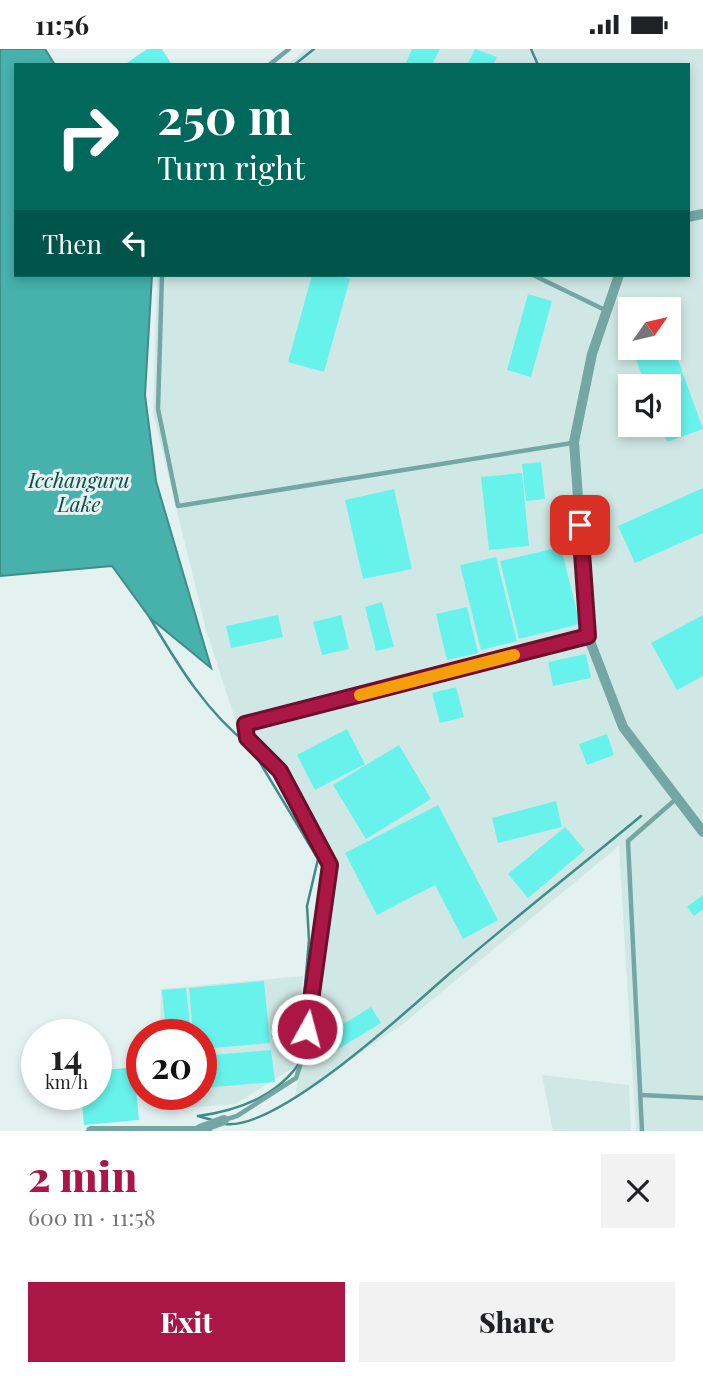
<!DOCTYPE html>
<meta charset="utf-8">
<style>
:root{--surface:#fff;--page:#f2f2f2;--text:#202124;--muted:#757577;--accent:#aa1645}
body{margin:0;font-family:"Playfair Display",serif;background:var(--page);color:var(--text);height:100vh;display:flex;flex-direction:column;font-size:26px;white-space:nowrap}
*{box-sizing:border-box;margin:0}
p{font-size:23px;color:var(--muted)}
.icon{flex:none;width:38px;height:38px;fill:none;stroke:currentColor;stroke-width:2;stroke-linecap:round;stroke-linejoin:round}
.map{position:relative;height:1082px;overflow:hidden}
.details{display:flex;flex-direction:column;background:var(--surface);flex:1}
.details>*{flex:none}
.guide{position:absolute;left:14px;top:14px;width:676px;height:214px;border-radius:0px;box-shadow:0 4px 10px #0003;background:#00695c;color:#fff;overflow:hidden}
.needle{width:46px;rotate:56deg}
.buttons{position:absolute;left:618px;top:248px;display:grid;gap:14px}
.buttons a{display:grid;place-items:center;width:63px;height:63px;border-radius:0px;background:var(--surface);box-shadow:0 4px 10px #0003;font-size:35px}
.speed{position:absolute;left:21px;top:970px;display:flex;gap:14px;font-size:35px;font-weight:700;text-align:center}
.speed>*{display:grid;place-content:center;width:91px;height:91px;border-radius:50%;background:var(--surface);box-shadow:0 4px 10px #0003;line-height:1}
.speed small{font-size:18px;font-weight:400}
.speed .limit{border:10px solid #d22;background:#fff;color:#111}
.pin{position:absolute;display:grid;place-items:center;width:60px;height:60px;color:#fff;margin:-30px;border-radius:14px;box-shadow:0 4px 10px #0006}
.me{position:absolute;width:77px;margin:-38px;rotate:7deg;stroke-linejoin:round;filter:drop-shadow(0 0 5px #0008)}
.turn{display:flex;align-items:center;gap:24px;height:147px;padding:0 28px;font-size:32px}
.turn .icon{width:91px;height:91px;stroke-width:2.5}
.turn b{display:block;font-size:49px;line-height:60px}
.then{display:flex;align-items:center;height:66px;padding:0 28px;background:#0003;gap:14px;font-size:26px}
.round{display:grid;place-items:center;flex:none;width:74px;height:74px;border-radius:0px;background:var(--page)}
.overview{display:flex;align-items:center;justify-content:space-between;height:119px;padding:0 28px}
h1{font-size:42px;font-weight:800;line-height:52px;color:var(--accent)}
.button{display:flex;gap:14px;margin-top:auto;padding:14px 28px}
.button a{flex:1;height:80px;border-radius:0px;background:var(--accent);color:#fff;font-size:28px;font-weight:800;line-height:80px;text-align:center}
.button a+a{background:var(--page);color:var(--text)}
.status{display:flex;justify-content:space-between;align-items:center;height:49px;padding:0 35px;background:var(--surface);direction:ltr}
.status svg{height:19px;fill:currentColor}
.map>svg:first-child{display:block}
.built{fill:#d0e8e5;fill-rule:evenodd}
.water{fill:#47b1ac;stroke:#408c88;stroke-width:2}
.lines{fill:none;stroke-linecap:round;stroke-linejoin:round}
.stream{stroke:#408c88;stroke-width:2.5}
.building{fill:#67f3ec}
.service{stroke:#74a7a4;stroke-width:4.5}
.tertiary{stroke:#74a7a4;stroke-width:10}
.route-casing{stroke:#6e0e2d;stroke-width:18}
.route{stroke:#aa1645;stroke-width:12}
.slow{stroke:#f59e0b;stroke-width:12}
.labels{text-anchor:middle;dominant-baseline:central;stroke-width:6;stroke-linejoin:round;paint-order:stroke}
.water-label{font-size:21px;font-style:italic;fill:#0c4c4a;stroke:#e3f2f1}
</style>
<div class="status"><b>11:56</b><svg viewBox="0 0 49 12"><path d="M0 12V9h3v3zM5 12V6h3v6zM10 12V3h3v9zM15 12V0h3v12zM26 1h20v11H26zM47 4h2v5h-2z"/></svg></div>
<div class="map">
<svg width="703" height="1082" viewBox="0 0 703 1082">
<rect width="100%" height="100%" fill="#e3f2f1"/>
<g class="built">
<path d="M306,0H703V1082H636L619,797L403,975L295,1048L330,815L281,718L237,676L206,581L153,364L157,226H688V16H287ZM630,261H668V299H630ZM630,338H668V376H630Z"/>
<path d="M303,927L293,1019L235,1055L158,1061L159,1045H201V985H160L161,940Z"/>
<path d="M542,1026L629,1036L631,1082H553Z"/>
</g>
<path class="water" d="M0,0H45L55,16H16V226H152L145,346L156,432L211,619L150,569L112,517L0,527Z"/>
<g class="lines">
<g class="stream">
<path d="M531,0L538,16"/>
<path d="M294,16L314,0"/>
<path d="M150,569C178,616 206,663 250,697L318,810L307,857L309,891L298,1016C275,1048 236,1062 198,1067L212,1071"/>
<path d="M225,1075C278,1082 409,960 449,925C512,871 577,820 641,767"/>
</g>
</g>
<g class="building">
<path d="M147,0H162L172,16H124Z"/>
<path d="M412,0H440L432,16H405Z"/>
<path d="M475,0L497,8L493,16H467Z"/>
<path d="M312,226H335L350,230L324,323L288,313Z"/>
<path d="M528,245L552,252L531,328L507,321Z"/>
<path d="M669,286L703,380L667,393L661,376H668V338H646L632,299H668Z"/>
<path d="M541,413L545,450L526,452L522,415Z"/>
<path d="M522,424L529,497L489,501L481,428Z"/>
<path d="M703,439V484L635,514L618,477Z"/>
<path d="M394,440L412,520L363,530L345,451Z"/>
<path d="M561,498L580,575L519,590L500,512Z"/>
<path d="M496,508L517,592L481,601L460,516Z"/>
<path d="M382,553L394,598L376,602L365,558Z"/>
<path d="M467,558L478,604L447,611L436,565Z"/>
<path d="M278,566L283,588L231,599L226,577Z"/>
<path d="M341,566L349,600L322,606L313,573Z"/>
<path d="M703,566V627L677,641L651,594Z"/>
<path d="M586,605L591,629L553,637L548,613Z"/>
<path d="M456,638L464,668L440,674L432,644Z"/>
<path d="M347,680L365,715L315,741L297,706Z"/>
<path d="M607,685L614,706L587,716L579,695Z"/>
<path d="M399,696L431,750L366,790L333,736Z"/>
<path d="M556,752L562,778L498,794L492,769Z"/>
<path d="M438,756L498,871L463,890L435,836L377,866L345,804Z"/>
<path d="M565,778L585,801L528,849L508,825Z"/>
<path d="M703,846V860L694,867L687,858Z"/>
<path d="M264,932L270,994L201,1000V985H193L189,939Z"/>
<path d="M186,939L191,985H166L162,941Z"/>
<path d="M371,958L381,974L325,1008L316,992Z"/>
<path d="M271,1001L275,1033L201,1039V1007Z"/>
<path d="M134,1018L139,1071L84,1076L81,1045H96V1022Z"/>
<path d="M167,1045H188L189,1056L168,1058Z"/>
</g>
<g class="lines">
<g class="service">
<path d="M269,16L289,0"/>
<path d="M162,226L158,360L178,457L572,394"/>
<path d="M533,226L605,261"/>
<path d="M641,1046L703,1049"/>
<path d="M224,1071L237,1067L296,1029L303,1008L330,816L280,722L247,689L245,675L587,587"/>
<path d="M642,1082L628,792L676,750"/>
</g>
<g class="tertiary">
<path d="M688,168L703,165"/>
<path d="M619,226L592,305L574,393L588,587L623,678L703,783"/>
<path d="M200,1080L224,1071"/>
<path d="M91,1082H207"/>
</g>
</g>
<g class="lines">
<defs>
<path id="route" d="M307,980L330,816L280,722L247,689L245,675L588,587L580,476"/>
</defs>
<use href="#route" class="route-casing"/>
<use href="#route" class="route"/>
<path class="slow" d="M360,646L514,606"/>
</g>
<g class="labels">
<g class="water-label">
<text x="79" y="430">Icchanguru<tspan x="79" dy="24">Lake</tspan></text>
</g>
</g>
</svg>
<div class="buttons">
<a><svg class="needle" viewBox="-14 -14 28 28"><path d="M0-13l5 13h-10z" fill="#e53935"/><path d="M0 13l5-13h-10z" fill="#757577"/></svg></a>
<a><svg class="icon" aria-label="sound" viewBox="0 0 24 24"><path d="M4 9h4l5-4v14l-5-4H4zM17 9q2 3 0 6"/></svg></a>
</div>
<div class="speed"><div>14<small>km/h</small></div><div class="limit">20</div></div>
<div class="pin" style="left:580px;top:476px;background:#d93025"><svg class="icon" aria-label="arrive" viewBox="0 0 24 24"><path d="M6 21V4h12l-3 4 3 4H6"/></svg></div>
<svg class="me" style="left:307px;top:980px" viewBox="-20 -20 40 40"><circle r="17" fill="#aa1645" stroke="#fff" stroke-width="3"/><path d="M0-11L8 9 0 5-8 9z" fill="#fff"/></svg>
<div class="guide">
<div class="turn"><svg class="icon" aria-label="right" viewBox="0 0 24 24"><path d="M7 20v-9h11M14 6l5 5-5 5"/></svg><div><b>250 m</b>Turn right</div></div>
<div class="then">Then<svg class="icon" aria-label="left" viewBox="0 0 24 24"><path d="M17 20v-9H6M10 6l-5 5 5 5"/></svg></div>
</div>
</div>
<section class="details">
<div class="overview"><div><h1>2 min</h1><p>600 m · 11:58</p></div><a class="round"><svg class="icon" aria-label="close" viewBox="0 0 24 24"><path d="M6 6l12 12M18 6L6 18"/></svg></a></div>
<div class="button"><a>Exit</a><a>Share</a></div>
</section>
